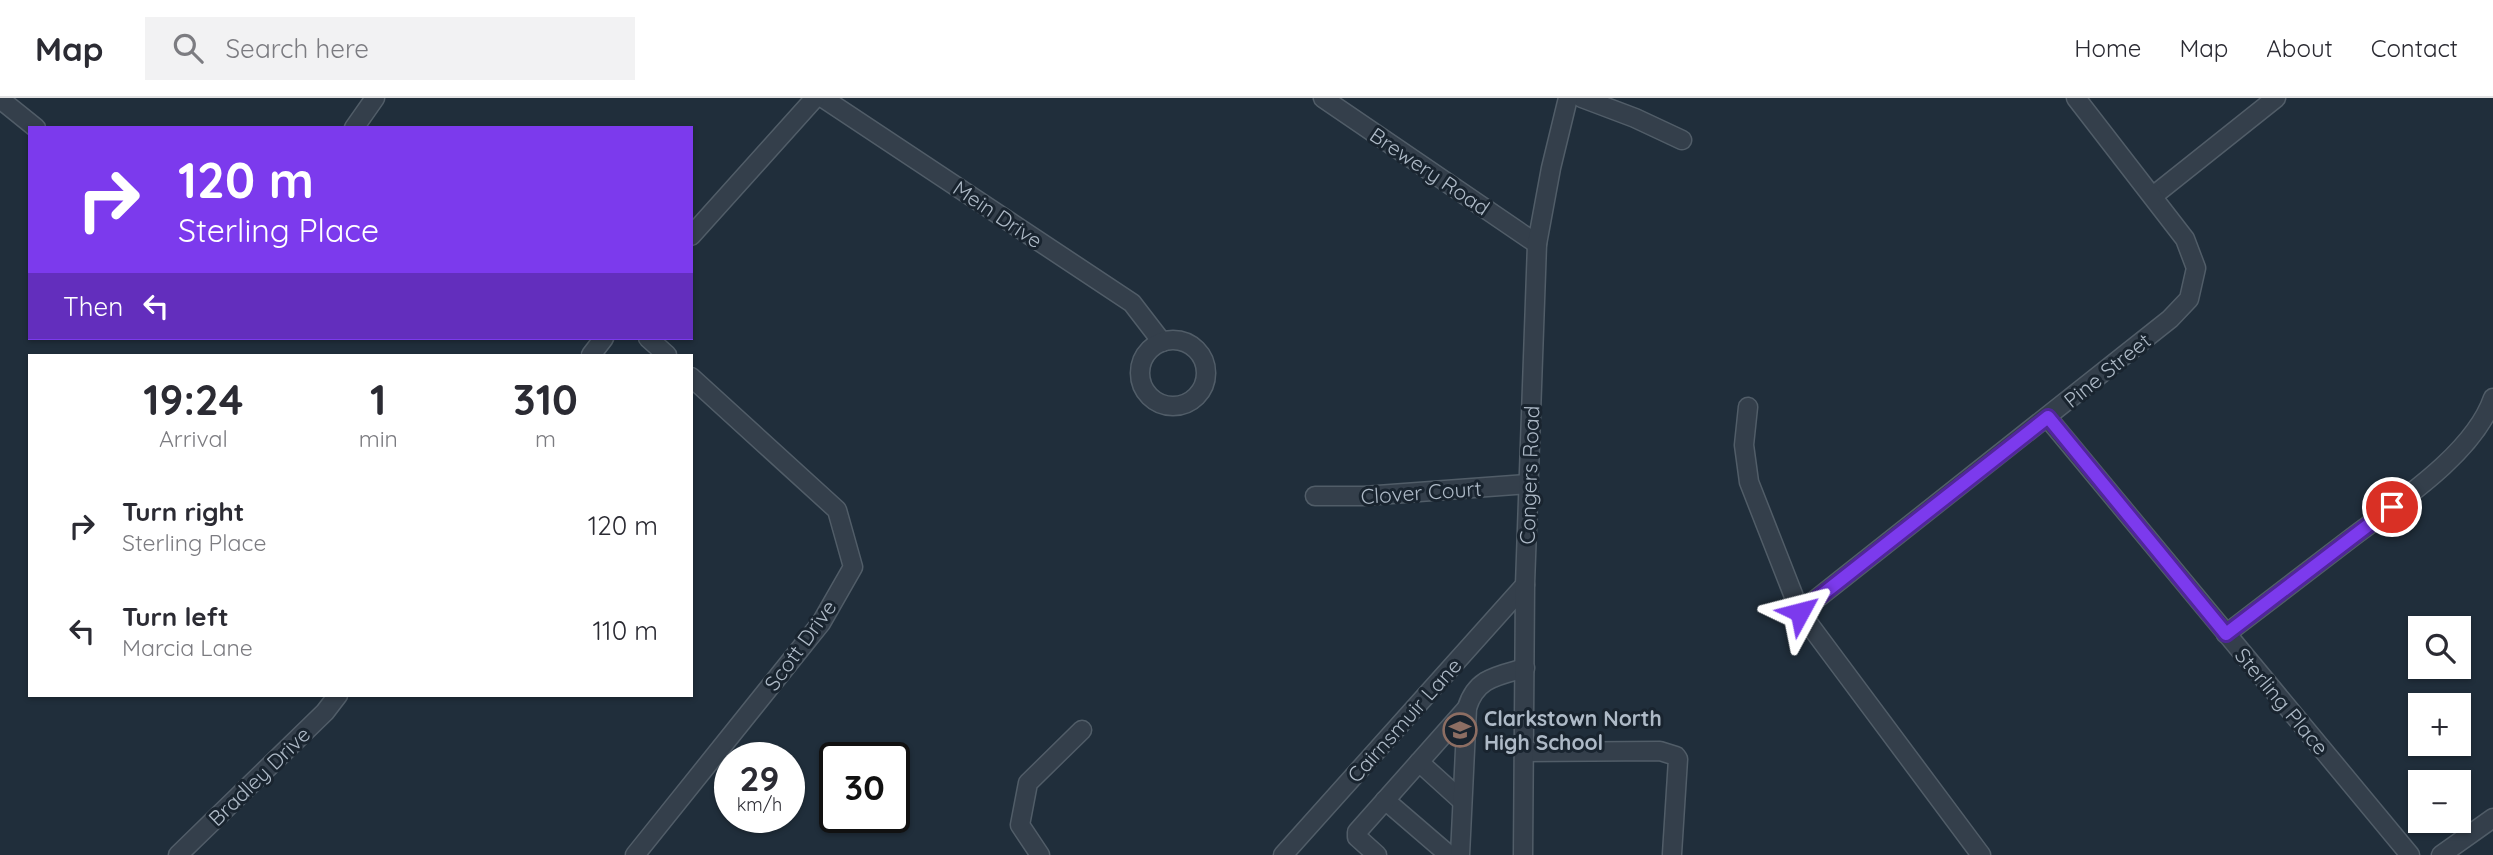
<!DOCTYPE html>
<meta charset="utf-8">
<style>
:root{--surface:#fff;--page:#f2f2f3;--text:#2b2b33;--muted:#7c7c81;--line:#e1e1e2}
body{margin:0;font-family:Quicksand,sans-serif;background:var(--page);color:var(--text);height:100vh;display:flex;flex-direction:column;font-size:26px;white-space:nowrap}
*{box-sizing:border-box;margin:0}
p{font-size:23px;color:var(--muted)}
.icon{flex:none;width:38px;height:38px;fill:none;stroke:currentColor;stroke-width:2;stroke-linecap:round;stroke-linejoin:round}
.map{position:relative;flex:1;overflow:hidden}
.drawer{position:absolute;left:28px;top:256px;width:665px;height:343px;display:flex;flex-direction:column;background:var(--surface);border-radius:0px;box-shadow:0 2px 5px #0004}
.drawer>*{flex:none}
.top-card{position:absolute;left:28px;top:28px;width:665px;height:214px;border-radius:0px;box-shadow:0 2px 5px #0004;background:#7c3aed;color:#fff;overflow:hidden}
.tools{position:absolute;left:2408px;top:518px;display:grid;gap:14px}
.tools a{display:grid;place-items:center;width:63px;height:63px;border-radius:0px;background:var(--surface);box-shadow:0 2px 5px #0004;font-size:35px}
.speed{position:absolute;left:714px;top:644px;display:flex;gap:14px;font-size:35px;font-weight:700;text-align:center}
.speed>*{display:grid;place-content:center;width:91px;height:91px;border-radius:50%;background:var(--surface);box-shadow:0 2px 5px #0004;line-height:1}
.speed small{font-size:18px;font-weight:400}
.speed .limit{border:4px solid #111;border-radius:10px;background:#fff;color:#111}
.pin{position:absolute;display:grid;place-items:center;width:60px;height:60px;color:#fff;margin:-30px;border:4px solid #fff;border-radius:50%;box-shadow:0 2px 7px #0007}
.me{position:absolute;width:77px;margin:-38px;rotate:52deg;stroke-linejoin:round;filter:drop-shadow(0 0 5px #0008)}
.turn{display:flex;align-items:center;gap:24px;height:147px;padding:0 35px;font-size:32px}
.turn .icon{width:91px;height:91px;stroke-width:2.5}
.turn b{display:block;font-size:49px;line-height:60px}
.then{display:flex;align-items:center;height:66px;padding:0 35px;background:#0003;gap:14px;font-size:26px}
.eta{display:flex;justify-content:space-evenly;align-items:center;height:119px;text-align:center}
.eta b{font-size:42px;font-weight:700;line-height:49px}
ul{padding:0;list-style:none}
li{display:flex;align-items:center;gap:21px;height:105px;padding:0 35px}
li div{flex:1}
li b{display:block;font-size:26px}
li em{font-style:normal}
header{display:flex;align-items:center;gap:42px;box-sizing:border-box;height:98px;padding:0 35px;background:var(--surface);border-bottom:2px solid var(--line)}
header strong{font-size:33px}
nav{display:flex;gap:38px;margin-inline-start:auto;font-size:24px}
.search{width:490px;height:63px;background:var(--page);display:flex;align-items:center;gap:18px;box-sizing:border-box;padding:0 24px;border-radius:0px;color:var(--muted);font-size:26px}
.map>svg:first-child{display:block}
.lines{fill:none;stroke-linecap:round;stroke-linejoin:round}
.minor-casing{stroke:#515d68;stroke-width:21}
.minor{stroke:#343f4b;stroke-width:18}
.route-casing{stroke:#51269a;stroke-width:18}
.route{stroke:#7c3aed;stroke-width:12}
.labels{text-anchor:middle;dominant-baseline:central;stroke-width:6;stroke-linejoin:round;paint-order:stroke}
.street-label{font-size:21px;fill:#aebac7;stroke:#19242f}
.poi-label{font-size:21px;font-weight:bold;fill:#aebac7;stroke:#19242f;text-anchor:start}
</style>
<header>
<strong>Map</strong>
<div class="search"><svg class="icon" aria-label="search" viewBox="0 0 24 24"><circle cx="10" cy="10" r="6"/><path d="M15 15l6 6"/></svg>Search here</div>
<nav><a>Home</a><a>Map</a><a>About</a><a>Contact</a></nav>
</header>
<div class="map">
<svg width="2493" height="757" viewBox="0 0 2493 757">
<rect width="100%" height="100%" fill="#202e3b"/>
<g class="lines">
<defs>
<g id="minor">
<path d="M823,0L1132,205L1162,244"/>
<path d="M1323,0L1537,146"/>
<path d="M1582,0L1635,20L1682,42"/>
<path d="M0,1L36,30"/>
<path d="M354,30L375,0"/>
<path d="M2153,98L2276,0"/>
<path d="M691,138L815,0"/>
<path d="M648,240L667,257"/>
<circle cx="1173" cy="275" r="33"/>
<path d="M591,257L604,240"/>
<path d="M1748,309L1744,347L1749,384L1800,514L1981,757"/>
<path d="M2047,319L2410,757"/>
<path d="M1315,398H1364L1528,386"/>
<path d="M1800,514L2170,221L2189,201L2196,170L2185,141L2076,0"/>
<path d="M2226,536C2267,505 2308,473 2350,441C2396,406 2474,356 2493,300"/>
<path d="M1524,654L1660,653L1676,658L1678,661L1672,756"/>
<path d="M1419,664L1462,703"/>
<path d="M1385,702L1449,757"/>
<path d="M178,757L325,614L338,597"/>
<path d="M635,757L821,525L853,469L837,412L691,279"/>
<path d="M1040,757L1020,727L1028,685L1082,632"/>
<path d="M1283,757L1525,487"/>
<path d="M1377,757L1357,739V734L1467,610"/>
<path d="M1460,757L1467,610C1476,580 1497,578 1525,570"/>
<path d="M1523,757L1525,487L1537,146L1551,70L1568,0"/>
<path d="M2441,757L2493,720"/>
</g>
</defs>
<use href="#minor" class="minor-casing"/>
<use href="#minor" class="minor"/>
</g>
<g class="lines">
<defs>
<path id="route" d="M1800,514L2048,319L2226,536L2392,409"/>
</defs>
<use href="#route" class="route-casing"/>
<use href="#route" class="route"/>
</g>
<defs>
<symbol id="school-ring" viewBox="-11 -11 22 22"><circle r="9.5" fill="#19242f" stroke="#8d6e63" stroke-width="1.5"/><path d="M0-5L7-2L0 1L-7-2ZM-4 1L0 2.5L4 1V4Q0 6-4 4Z" fill="#8d6e63"/></symbol>
</defs>
<g fill-rule="evenodd">
<use href="#school-ring" x="1441" y="613" width="38" height="38"/>
</g>
<g class="labels">
<g class="street-label">
<text transform="translate(1430 73) rotate(34)">Brewery Road</text>
<text transform="translate(998 116) rotate(34)">Mein Drive</text>
<text transform="translate(2107 272) rotate(-39)">Pine Street</text>
<text transform="translate(1529 377) rotate(-88)">Congers Road</text>
<text transform="translate(1421 394) rotate(-4)">Clover Court</text>
<text transform="translate(800 547) rotate(-54)">Scott Drive</text>
<text transform="translate(2282 603) rotate(50)">Sterling Place</text>
<text transform="translate(1404 622) rotate(-48)">Cairnsmuir Lane</text>
<text transform="translate(259 678) rotate(-44)">Bradley Drive</text>
</g>
<g class="poi-label">
<text x="1484" y="620">Clarkstown North<tspan x="1484" dy="24">High School</tspan></text>
</g>
</g>
</svg>
<div class="tools">
<a><svg class="icon" aria-label="search" viewBox="0 0 24 24"><circle cx="10" cy="10" r="6"/><path d="M15 15l6 6"/></svg></a>
<a>+</a>
<a>−</a>
</div>
<div class="speed"><div>29<small>km/h</small></div><div class="limit">30</div></div>
<div class="pin" style="left:2392px;top:409px;background:#d93025"><svg class="icon" aria-label="arrive" viewBox="0 0 24 24"><path d="M6 21V4h12l-3 4 3 4H6"/></svg></div>
<svg class="me" style="left:1800px;top:514px" viewBox="-20 -20 40 40"><path d="M0-17L14 15 0 8-14 15z" fill="#7c3aed" stroke="#fff" stroke-width="4"/></svg>
<div class="top-card">
<div class="turn"><svg class="icon" aria-label="right" viewBox="0 0 24 24"><path d="M7 20v-9h11M14 6l5 5-5 5"/></svg><div><b>120 m</b>Sterling Place</div></div>
<div class="then">Then<svg class="icon" aria-label="left" viewBox="0 0 24 24"><path d="M17 20v-9H6M10 6l-5 5 5 5"/></svg></div>
</div>
<section class="drawer">
<div class="eta">
<div><b>19:24</b><p>Arrival</p></div>
<div><b>1</b><p>min</p></div>
<div><b>310</b><p>m</p></div>
</div>
<ul>
<li><svg class="icon" aria-label="right" viewBox="0 0 24 24"><path d="M7 20v-9h11M14 6l5 5-5 5"/></svg><div><b>Turn right</b><p>Sterling Place</p></div><em>120 m</em></li>
<li><svg class="icon" aria-label="left" viewBox="0 0 24 24"><path d="M17 20v-9H6M10 6l-5 5 5 5"/></svg><div><b>Turn left</b><p>Marcia Lane</p></div><em>110 m</em></li>
</ul>
</section>
</div>
